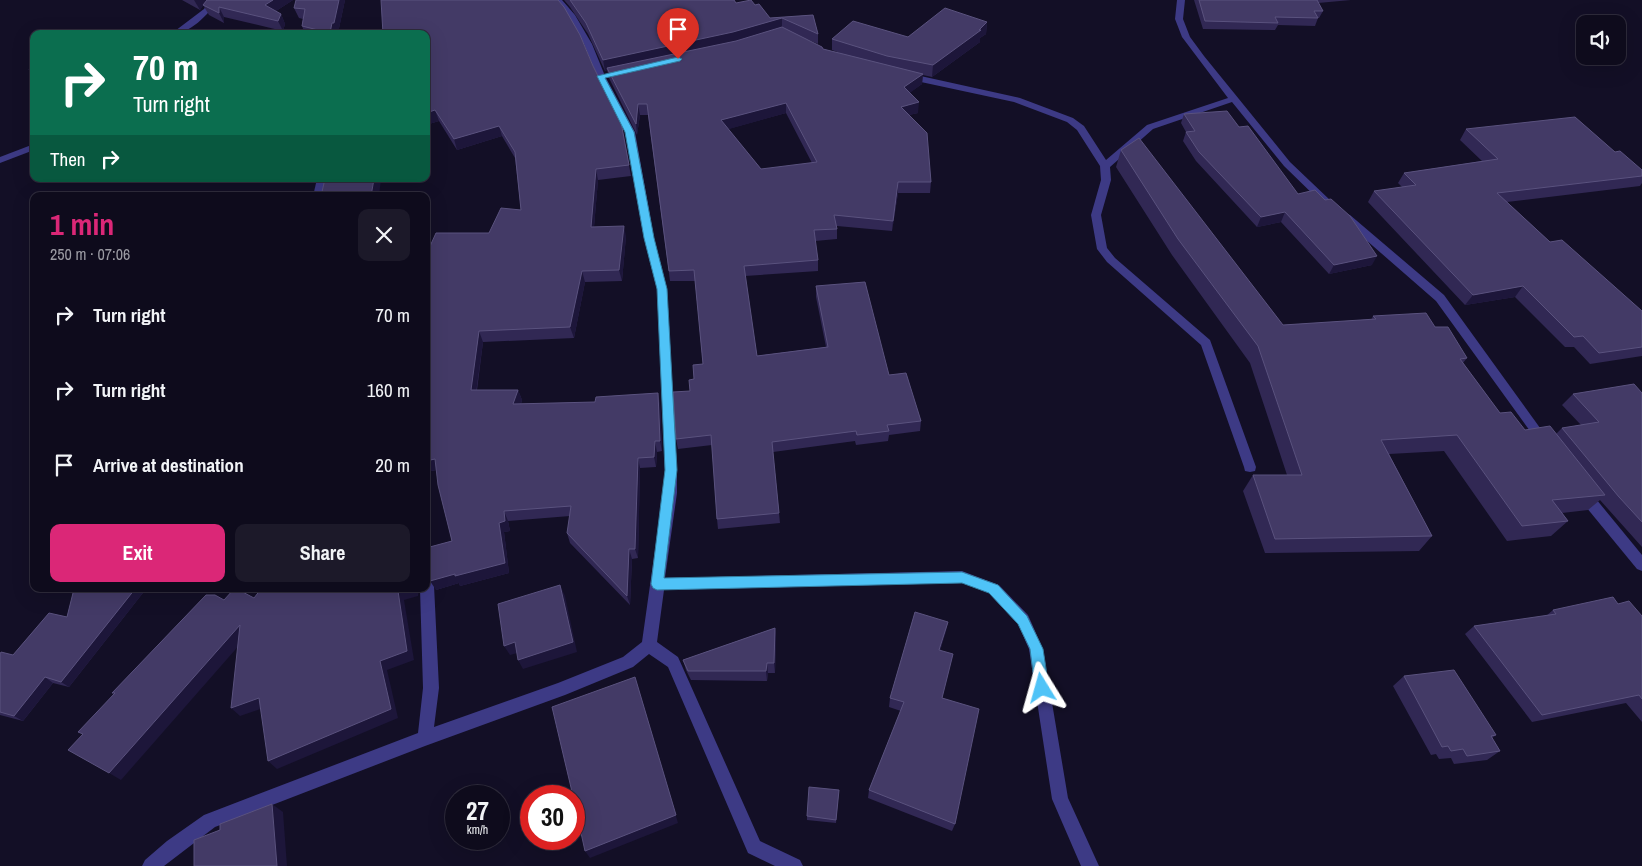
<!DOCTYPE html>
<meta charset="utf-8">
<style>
:root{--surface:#0e0b1c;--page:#1c1929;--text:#f1f3f6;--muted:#9b9ba3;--line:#2e2b3b;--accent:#db2777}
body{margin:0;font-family:"Archivo Narrow",sans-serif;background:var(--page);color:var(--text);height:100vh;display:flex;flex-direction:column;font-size:19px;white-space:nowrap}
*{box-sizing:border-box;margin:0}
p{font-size:16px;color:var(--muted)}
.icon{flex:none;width:28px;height:28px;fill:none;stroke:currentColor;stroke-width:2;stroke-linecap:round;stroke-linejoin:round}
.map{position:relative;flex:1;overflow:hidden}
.drawer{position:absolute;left:30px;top:192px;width:400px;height:400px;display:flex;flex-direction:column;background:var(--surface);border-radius:10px;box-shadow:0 5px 20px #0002,0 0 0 1px var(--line)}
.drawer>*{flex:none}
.hud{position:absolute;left:30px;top:30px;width:400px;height:152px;border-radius:10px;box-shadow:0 5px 20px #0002,0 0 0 1px var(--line);background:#0b6e4f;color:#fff;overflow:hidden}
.controls{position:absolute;left:1576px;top:15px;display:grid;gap:10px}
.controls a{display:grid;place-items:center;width:50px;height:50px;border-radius:10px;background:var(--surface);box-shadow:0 5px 20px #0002,0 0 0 1px var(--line);font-size:25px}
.speed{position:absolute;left:445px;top:785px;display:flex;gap:10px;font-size:25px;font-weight:700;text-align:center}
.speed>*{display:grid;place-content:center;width:65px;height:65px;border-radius:50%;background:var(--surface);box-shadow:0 5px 20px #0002,0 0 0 1px var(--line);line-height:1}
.speed small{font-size:12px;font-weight:400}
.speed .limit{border:8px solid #d22;background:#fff;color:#111}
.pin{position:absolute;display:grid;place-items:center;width:42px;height:42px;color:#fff;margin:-51px -21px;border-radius:50% 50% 50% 0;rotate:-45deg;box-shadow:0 0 5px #0007}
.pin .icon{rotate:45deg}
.me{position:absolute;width:55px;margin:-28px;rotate:352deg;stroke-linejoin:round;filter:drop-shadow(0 0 4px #0008)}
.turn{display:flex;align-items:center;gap:18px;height:105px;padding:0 20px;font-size:22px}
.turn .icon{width:65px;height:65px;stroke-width:2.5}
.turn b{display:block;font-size:35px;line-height:42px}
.then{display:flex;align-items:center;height:48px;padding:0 20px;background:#0003;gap:10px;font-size:19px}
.round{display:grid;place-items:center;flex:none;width:52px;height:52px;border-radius:10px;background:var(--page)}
.summary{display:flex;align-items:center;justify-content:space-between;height:85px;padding:0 20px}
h1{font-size:30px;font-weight:800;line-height:38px;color:var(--accent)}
.button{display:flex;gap:10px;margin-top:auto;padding:10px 20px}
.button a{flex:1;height:58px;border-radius:10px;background:var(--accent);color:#fff;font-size:20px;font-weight:800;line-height:58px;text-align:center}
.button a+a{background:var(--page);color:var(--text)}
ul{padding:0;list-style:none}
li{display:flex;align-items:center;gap:15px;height:75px;padding:0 20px}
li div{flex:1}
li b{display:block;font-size:19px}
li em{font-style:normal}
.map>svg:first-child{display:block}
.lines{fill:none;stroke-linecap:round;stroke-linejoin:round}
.minor{fill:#3d3a85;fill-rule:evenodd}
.wall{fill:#312854;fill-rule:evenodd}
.shaded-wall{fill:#1d163a}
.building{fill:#433a66;stroke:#5a527e;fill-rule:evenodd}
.route{fill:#4fc3f7;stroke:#337fa1}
</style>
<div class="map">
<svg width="1642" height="866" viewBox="0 0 1642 866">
<rect width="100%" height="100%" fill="#130f26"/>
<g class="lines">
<g class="minor">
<path d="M210,0H218C208,15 190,34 171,34L204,9Z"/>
<path d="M554,0H562L575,15L592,44L605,76L635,132L654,238L667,289L677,470V493L665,578L962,571L999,585L1028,615L1043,649L1068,798L1099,866H1081L1052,799L1029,649L1018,624L989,593L962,583L664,590L657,642L678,657L760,841L800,860L803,866H775L748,853L668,667L649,654L633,667L565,695L425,746L215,827L164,866H142L145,860L167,841L204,815L418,733L423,688L420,589H426V559L431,561L433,565L439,688L434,727L558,683L623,657L642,642L663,493L665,470L657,289L644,238L625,132L597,76L584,44L568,16Z"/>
<path d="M1177,0H1185L1183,19L1190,37L1204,56L1290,162L1331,201L1330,203H1322L1284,166L1232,102L1153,129L1110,167L1111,180L1101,215L1107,248L1115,258L1210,340L1256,467L1255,471L1250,472L1245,471L1244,467L1201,345L1107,262L1097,249L1091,215L1101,180L1100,166L1077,130L1067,122L1014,102L907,79L903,76L907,73L1020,98L1073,118L1084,126L1106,160L1147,125L1228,98L1182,37L1175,19Z"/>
<path d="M34,144V150L0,163V157Z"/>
<path d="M317,179H327L323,196H313Z"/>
<path d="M1346,214L1350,215L1444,295L1548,439L1550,442L1548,445H1540L1436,301L1342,219L1341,217Z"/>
<path d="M1582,487L1587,488L1642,555V571L1637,569L1577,496L1575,492L1577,488Z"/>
</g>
</g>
<g class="wall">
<path d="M182,0H293L276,11L281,14L285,24L283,31L224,17V23L209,15L203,5L200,10Z"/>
<path d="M296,0H345L338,33L305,34L302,26L303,19L299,18L294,8Z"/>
<path d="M564,0H734L736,3L755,5L770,18L813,15L818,34V44L806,39L823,49L840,53L832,50V39L908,37L987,22L986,34L980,38V42L932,77L923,75L922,84L909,93L918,113L909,115L931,182L930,193H898L892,231L837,226V239L815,241L818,260V271L745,276L757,356L826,347L816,297V286L889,375L921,421L920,431L889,435L888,441L856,445L855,441L773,452L780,523L718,529L717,519L712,445L678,449L676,439L694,379L703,364L695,281H670L648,115H640L637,135L609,78L607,70L605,71L588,34L570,7ZM786,113L812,163L761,169L728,129Z"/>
<path d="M1194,0H1351L1318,3L1323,11L1319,18H1318L1315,26L1278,25L1275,30L1203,29Z"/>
<path d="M426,34L593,66L621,122L631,176L598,180L594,227L626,236L622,281L585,282L574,338L483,342L477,390H518L522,400L521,404L660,403L662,451L657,452L656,467L640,468L638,558L632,559L630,605L570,543L567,533L570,516L508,521L510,531L504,532L509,573L460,586L459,583L436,590L429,558L426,554V548L452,541L437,470L426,472V255L489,233L521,210L515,158L502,136L457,150L439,121L429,124L426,121Z"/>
<path d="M34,63V78L29,70Z"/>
<path d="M1184,114L1239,127L1298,194L1372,265L1329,274L1281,222L1257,227L1196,161L1183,141L1186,132L1181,123Z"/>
<path d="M1466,129L1615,152L1642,170V183L1640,186L1507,202L1550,242L1642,311V356L1590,364L1574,347H1565L1515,297L1465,305L1368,202L1374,191L1402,187L1398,183L1404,173L1482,161L1460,140Z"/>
<path d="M1121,150L1283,325L1371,320L1373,316L1435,327L1467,358L1463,363L1500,413L1525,430L1556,434L1562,428L1581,425L1562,405L1573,394L1642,393V547L1600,500L1588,510L1562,513L1568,521L1551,536L1507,541L1444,451L1389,454L1432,536L1419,551L1265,553L1243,491L1253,475H1287L1250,363L1172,255L1116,167Z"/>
<path d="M74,589H146L69,687L53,683L23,721L0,715V654L13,655L67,617Z"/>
<path d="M1618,604L1642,616V722L1626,703L1532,722L1465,634L1474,626L1546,616L1553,610Z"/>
<path d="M948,622L940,651L942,698L955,824L952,831L868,798L869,790L901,711L889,707L890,698Z"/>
<path d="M775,628L776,637L775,673H768L767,681L691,680L686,670L683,660Z"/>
<path d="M1404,676L1496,735L1492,738L1500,751L1487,760L1454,764L1451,758L1439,759L1436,754L1431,755L1393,686Z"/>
<path d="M839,790L836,823L807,820V816Z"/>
</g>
<g class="shaded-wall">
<path d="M194,0H208L200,10Z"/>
<path d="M273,0H293L270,15L265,5Z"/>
<path d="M339,0H345L338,33L330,34L332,23Z"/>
<path d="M219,7L224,17V23L219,13Z"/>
<path d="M281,14L285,24L283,31L278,21Z"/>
<path d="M782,18V28L734,42L607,68V70L605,71L603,60Z"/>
<path d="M987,22L986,34L980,38V42L932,77L933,65Z"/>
<path d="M923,74L922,84L903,98L904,87Z"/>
<path d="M919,102L918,113L900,117L901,107Z"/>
<path d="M786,103V113L722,131L721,120Z"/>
<path d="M638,104L640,115L637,135L636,124Z"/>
<path d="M435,110L439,121L429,124L426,117V113Z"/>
<path d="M499,126L502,136L457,150L454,139Z"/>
<path d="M596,169L598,180L593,238L591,227Z"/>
<path d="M374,179H381L379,196H371Z"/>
<path d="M898,182V193L892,231L893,221Z"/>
<path d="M1285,212L1281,222L1257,227L1261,217Z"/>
<path d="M624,226L626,236L622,281L619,270Z"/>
<path d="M1377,256L1372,265L1329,274L1334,265Z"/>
<path d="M582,271L585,282L574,338L570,327Z"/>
<path d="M1523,286L1515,297L1465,305L1473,295Z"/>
<path d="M479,331L483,342L475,400L471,390Z"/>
<path d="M518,390L522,400L517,414L513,404Z"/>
<path d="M658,393L660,403L662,451L660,441Z"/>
<path d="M655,441L657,452L656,467L654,457Z"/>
<path d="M638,458L640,468L638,558L635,549Z"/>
<path d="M435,459L441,469L426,472V461Z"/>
<path d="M504,511L508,521L510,531L504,532L509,573L460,586L459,583L436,590L430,581Z"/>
<path d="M629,549L632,559L630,605L627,596Z"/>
<path d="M560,585L565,596L577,652L523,669L518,660Z"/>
<path d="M135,589H146L69,687L61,682Z"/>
<path d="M405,589H419L418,596L404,600L414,660L387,670L398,718L277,769L268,761L380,661L398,591Z"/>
<path d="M948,622L946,632L937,660L939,650Z"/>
<path d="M240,625L249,634L121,780L109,773Z"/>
<path d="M775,628L776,637L775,673L774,663Z"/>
<path d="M515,642L521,652L510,655L504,646Z"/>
<path d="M767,663L768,673L767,681L766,671Z"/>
<path d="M45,677L53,683L23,721L14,716Z"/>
<path d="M635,677L678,823L590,858L585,851Z"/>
<path d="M259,698L269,706L240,716L231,708Z"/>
<path d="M272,804L283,812L287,866H277Z"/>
</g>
<g class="building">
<path d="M207,0H273L265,5L281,14L278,21L219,7V13L203,5Z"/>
<path d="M296,0H339L334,23H332L330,33L302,26L305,9L294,8Z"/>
<path d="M381,0H558L564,7L580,35L593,66L621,122L629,165L596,169L591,227L624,226L619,270L582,271L570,327L479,331L471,390H518L513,404L595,402L596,397L658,393L660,441H655L654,457L638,458L635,549H629L627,596L567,533L571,506L504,511L505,521L499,523L505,563L455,576V574L430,581L429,555L426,552V548L452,541L438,485L435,459L426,461V255L436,233H489L501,208L521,210L515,152L499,126L454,139L435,110L426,113V34H383Z"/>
<path d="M570,0H734L736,3L751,0L755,5L759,4L770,18L813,15L818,34L782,18L733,32L603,60L586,23Z"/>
<path d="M1199,0H1317L1323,11H1314L1318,18L1275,17L1278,23L1205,21Z"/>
<path d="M945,8L987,22L979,30H981L933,65L887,56L832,39L853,21L908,37Z"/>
<path d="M782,27L822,47L823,49L923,74L904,87L919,102L901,107L927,133L931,182H898L893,221L834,215L837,229L814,230L818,260L744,266L757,356L828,347L816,286L865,282L889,375L906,373L921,421L887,425L889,431L857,435L856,431L772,442L779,513L717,519L711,435L676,439L673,392L690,391L689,380L694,379L693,365L703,364L694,270L669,271L647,104H638L636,124L607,68L736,41ZM786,103L817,162L761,169L721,120Z"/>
<path d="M34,63V70H29Z"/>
<path d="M1227,111L1239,127L1248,126L1298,194L1315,190L1325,200L1331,199L1350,216L1377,256L1334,265L1285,212L1261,217L1199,152L1186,132L1195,131L1184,114Z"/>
<path d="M1575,117L1615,152L1620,151L1642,170V176L1497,193L1550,242L1562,240L1642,311V347L1599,353L1583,336L1574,337L1523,286L1473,295L1374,191L1416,185L1404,173L1498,159L1466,129Z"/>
<path d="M1139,138L1283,325L1376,319L1373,316L1426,313L1435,327H1448L1467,358L1460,359L1500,413L1511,412L1525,430L1550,426L1605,495L1552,500L1568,521L1522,526L1457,435L1381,440L1432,536L1275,539L1253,475H1302L1258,346L1178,239L1121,150Z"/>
<path d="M325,179H374L371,196H321Z"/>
<path d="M1634,384L1642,393V522L1619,497L1562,428L1599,422L1573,394Z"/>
<path d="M560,585L573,642L518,660L515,642L504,646L498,604Z"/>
<path d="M74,589H135L61,682L45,677L14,716L0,712V654L1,652L13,655L49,613L67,617Z"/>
<path d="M234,589H237L254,598L261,589H405L398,591L407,651L380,661L391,709L268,761L259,698L231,708L240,625L109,773L68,750L83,734L78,732L115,693H112L206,595H215L224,600Z"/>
<path d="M1613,597L1618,604L1629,601L1642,616V699L1639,695L1542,715L1474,626L1556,614L1553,610Z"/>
<path d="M915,612L948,622L939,650L953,654L942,698L979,709L955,824L869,790L904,702L890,698Z"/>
<path d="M775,628L774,663H767L766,671H688L683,660Z"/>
<path d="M1454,670L1496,735L1491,736L1500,751L1467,756L1463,749L1451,751L1448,746L1442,747L1404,676Z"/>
<path d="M635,677L676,815L585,851L574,801V796H573L552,707Z"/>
<path d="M809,787L839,790L836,820L807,816Z"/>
<path d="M272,804L277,866H194V840L220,830V824Z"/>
</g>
<path class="route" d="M678,57L682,59L680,61L605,78L634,132L654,238L667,289L677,470L664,578L962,572L998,585L1027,616L1043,649L1049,688L1047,693L1042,695L1037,693L1035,688L1030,649L1018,624L989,593L962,583L657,590L653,588L651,584L665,470L657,289L644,238L625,132L597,76Z"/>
</svg>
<div class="controls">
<a><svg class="icon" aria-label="sound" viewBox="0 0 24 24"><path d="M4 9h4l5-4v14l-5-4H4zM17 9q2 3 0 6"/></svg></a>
</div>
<div class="speed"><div>27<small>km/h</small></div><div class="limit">30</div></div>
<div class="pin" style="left:678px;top:59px;background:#d93025"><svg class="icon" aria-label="arrive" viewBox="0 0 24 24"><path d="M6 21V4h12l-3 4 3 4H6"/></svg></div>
<svg class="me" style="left:1042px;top:688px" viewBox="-20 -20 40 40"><path d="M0-17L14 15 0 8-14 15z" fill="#4fc3f7" stroke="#fff" stroke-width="4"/></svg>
<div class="hud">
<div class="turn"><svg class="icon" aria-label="right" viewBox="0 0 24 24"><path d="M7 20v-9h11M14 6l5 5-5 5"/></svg><div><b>70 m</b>Turn right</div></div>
<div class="then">Then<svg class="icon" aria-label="right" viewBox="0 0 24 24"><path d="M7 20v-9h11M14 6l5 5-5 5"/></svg></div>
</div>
<section class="drawer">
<div class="summary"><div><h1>1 min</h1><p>250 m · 07:06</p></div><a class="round"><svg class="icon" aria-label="close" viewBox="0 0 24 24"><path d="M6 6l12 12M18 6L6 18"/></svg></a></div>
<ul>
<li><svg class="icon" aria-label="right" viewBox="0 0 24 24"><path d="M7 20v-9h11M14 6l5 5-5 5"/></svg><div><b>Turn right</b></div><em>70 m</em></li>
<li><svg class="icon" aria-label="right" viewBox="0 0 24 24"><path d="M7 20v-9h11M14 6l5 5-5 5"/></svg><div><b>Turn right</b></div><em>160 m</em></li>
<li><svg class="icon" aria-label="arrive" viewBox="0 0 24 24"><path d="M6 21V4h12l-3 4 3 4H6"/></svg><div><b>Arrive at destination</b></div><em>20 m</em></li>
</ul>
<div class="button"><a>Exit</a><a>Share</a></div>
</section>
</div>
